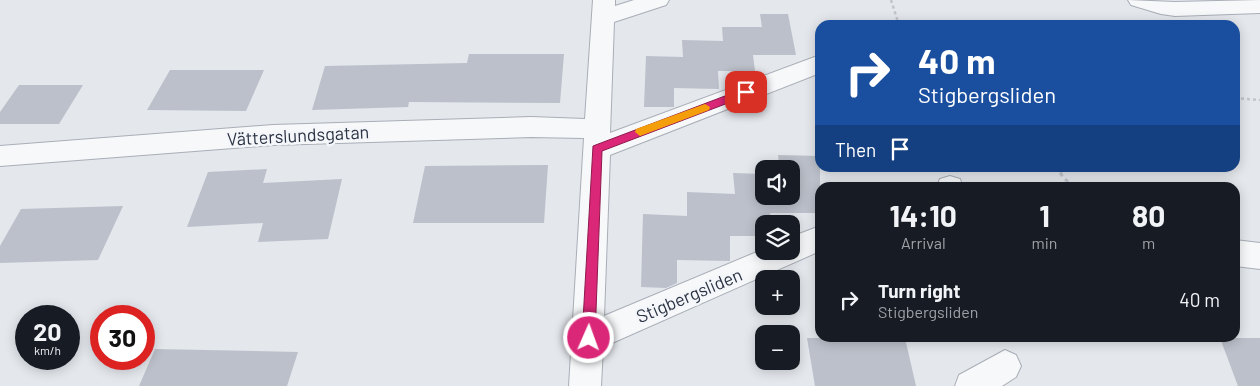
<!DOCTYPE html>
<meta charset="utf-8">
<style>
:root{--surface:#171b24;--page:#20242c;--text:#f1f3f6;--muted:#9ea1a6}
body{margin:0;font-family:Barlow,sans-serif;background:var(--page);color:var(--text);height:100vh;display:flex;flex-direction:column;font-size:19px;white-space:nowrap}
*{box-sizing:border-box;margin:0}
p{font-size:16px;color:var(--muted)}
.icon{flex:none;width:28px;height:28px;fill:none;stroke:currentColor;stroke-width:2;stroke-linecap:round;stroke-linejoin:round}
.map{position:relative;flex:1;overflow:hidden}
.side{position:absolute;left:815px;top:182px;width:425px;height:160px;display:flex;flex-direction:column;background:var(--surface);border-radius:15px;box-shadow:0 2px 12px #0003}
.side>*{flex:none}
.hud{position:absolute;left:815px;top:20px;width:425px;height:152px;border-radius:15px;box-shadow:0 2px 12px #0003;background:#1a4fa0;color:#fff;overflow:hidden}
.fabs{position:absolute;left:755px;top:160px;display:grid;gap:10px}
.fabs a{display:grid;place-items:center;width:45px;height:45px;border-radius:10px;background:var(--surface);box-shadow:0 2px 12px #0003;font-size:25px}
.speed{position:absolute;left:15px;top:305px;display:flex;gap:10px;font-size:25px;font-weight:700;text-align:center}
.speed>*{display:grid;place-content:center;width:65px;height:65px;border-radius:50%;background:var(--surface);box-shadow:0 2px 12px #0003;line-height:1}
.speed small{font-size:12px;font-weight:400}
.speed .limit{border:8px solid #d22;background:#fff;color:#111}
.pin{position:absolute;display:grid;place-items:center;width:42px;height:42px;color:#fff;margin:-21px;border-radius:10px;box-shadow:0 2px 8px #0006}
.me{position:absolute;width:55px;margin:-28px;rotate:2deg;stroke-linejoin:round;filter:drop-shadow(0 0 4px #0008)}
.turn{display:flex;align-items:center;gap:18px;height:105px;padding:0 20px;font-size:22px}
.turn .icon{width:65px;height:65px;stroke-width:2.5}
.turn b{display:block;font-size:35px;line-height:42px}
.then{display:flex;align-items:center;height:48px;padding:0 20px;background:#0003;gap:10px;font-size:19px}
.eta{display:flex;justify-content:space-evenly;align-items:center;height:85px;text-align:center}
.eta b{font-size:30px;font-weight:700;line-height:35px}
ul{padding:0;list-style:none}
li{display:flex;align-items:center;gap:15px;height:65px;padding:0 20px}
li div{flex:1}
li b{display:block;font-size:19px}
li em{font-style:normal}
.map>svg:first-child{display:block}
.building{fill:#bbc0ca}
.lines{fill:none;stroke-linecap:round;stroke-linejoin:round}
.street-casing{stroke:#a9aeb7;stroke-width:2}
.path-far1{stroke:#c2c5cb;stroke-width:2.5;stroke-dasharray:3 3;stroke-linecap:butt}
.path{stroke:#c2c5cb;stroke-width:3;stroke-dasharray:4 4;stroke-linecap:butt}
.street{fill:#f7f8fa;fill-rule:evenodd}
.route{fill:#db2777;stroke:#8e194d}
.slow{fill:#f59e0b}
.labels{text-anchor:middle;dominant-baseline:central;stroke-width:5;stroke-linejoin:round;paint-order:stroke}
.street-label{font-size:18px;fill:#2b3445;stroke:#f4f6f9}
</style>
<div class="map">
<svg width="1260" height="386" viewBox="0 0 1260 386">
<rect width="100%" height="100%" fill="#e4e7ec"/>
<g class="building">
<path d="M760,14H788L796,55H753L755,71H718L719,89L674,88V107H644L646,56L683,57L682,40L723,41L722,27H762Z"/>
<path d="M469,54H564L560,103L409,102L408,107L312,110L325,66L467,63Z"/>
<path d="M170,70H264L246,111L147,110Z"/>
<path d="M19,85H83L59,124H0V112Z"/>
<path d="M778,155L820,156V213H770L772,224H764V236H730V261L677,260V283L666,288L641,287L643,214L687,216V192L735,194L733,173L764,174V196H791V169H780Z"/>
<path d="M548,165L544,223H413L425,166Z"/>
<path d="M267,169L263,183L342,179L328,239L258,242L263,223L187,227L208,172Z"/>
<path d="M123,206L98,260L0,263V246L21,209Z"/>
<path d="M807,338H905L916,386H815Z"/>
<path d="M1220,338H1260V386H1238Z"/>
<path d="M155,349L298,352L287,386H139Z"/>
</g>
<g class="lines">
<defs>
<g id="street">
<path d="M593,0H615V6L634,0H669L666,5L614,22L610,133L820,55V73L610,155L604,316L764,249V251H791V237L820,226V251L603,347L601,386H569L584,138L531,137L273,145L0,166V146L273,125L531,117L585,119Z"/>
<path d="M1128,0L1175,2L1260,0V13L1175,16L1161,14L1131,5Z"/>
<path d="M950,176L960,179L963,188H936L940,179Z"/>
<path d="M1235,240L1260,243V269L1235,266Z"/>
<path d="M1005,350L1016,355L1021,366L1016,377L1002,386H955L959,375Z"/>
</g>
</defs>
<use href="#street" class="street-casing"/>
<g class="path-far1">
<path d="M891,0L899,25"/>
<path d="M1235,98L1260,100"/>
<path d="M1056,168L1062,174"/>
</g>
<path class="path" d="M1060,173L1073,188"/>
<use href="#street" class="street"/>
</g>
<path class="route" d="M746,88L751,92L749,95L602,151L595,338L593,342L589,344L584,342L582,338L593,146Z"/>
<path class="slow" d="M705,104L710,107L709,110L640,136L635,132L636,129Z"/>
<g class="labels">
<g class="street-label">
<text transform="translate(298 135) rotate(-3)">Vätterslundsgatan</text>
<text transform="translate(689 295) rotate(-23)">Stigbergsliden</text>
</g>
</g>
</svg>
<div class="fabs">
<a><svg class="icon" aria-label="sound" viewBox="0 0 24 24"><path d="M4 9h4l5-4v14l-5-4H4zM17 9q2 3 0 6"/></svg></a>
<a><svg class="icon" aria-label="layers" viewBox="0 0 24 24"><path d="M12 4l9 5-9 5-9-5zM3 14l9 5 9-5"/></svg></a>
<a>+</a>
<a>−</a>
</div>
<div class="speed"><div>20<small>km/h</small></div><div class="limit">30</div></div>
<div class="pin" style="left:746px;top:92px;background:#d93025"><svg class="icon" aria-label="arrive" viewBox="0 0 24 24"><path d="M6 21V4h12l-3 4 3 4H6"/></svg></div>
<svg class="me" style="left:589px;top:338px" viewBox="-20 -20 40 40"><circle r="17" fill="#db2777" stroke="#fff" stroke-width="3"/><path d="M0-11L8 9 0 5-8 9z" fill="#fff"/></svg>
<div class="hud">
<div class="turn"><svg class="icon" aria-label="right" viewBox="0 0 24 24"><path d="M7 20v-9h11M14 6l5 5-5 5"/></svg><div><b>40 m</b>Stigbergsliden</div></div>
<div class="then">Then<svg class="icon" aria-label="arrive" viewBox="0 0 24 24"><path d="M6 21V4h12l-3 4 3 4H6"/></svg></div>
</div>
<section class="side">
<div class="eta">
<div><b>14:10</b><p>Arrival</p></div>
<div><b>1</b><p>min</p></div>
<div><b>80</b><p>m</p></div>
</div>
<ul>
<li><svg class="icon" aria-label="right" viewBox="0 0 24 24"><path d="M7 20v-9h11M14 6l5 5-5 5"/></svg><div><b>Turn right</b><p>Stigbergsliden</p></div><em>40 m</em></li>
</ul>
</section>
</div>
